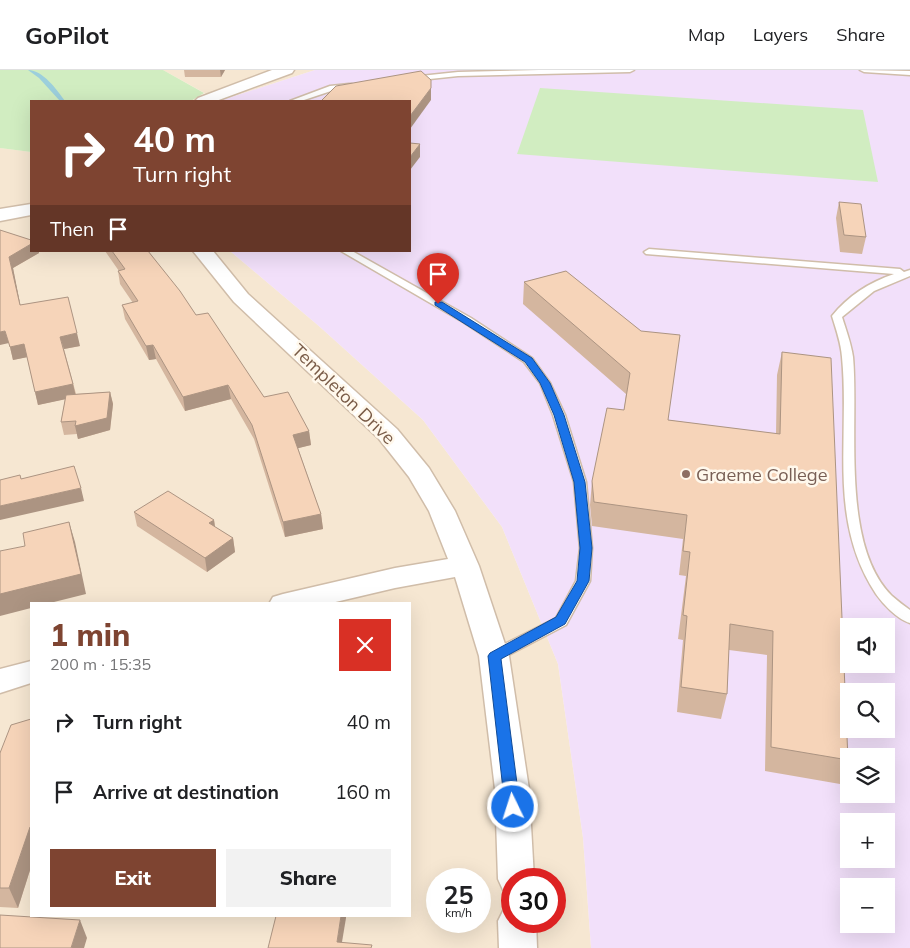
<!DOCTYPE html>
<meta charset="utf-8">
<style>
:root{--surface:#fff;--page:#f2f2f2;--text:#202124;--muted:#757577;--line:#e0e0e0;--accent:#7e4431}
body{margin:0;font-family:Mulish,sans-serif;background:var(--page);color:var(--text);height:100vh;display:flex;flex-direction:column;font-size:19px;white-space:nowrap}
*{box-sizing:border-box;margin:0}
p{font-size:16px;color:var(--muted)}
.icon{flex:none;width:28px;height:28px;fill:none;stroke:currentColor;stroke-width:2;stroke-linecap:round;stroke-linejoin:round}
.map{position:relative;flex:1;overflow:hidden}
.sheet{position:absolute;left:30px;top:532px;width:381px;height:315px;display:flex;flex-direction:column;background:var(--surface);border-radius:0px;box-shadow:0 5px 20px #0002}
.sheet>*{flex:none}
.hud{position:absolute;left:30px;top:30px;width:381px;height:152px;border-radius:0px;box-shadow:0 5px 20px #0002;background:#7e4431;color:#fff;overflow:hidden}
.fabs{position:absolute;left:840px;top:548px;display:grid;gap:10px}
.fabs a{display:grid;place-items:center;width:55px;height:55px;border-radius:0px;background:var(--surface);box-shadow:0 5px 20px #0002;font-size:25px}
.speed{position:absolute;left:426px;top:798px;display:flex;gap:10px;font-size:25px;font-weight:700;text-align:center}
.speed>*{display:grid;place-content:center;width:65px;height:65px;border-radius:50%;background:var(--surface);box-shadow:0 5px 20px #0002;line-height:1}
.speed small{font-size:12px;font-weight:400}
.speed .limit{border:8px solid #d22;background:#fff;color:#111}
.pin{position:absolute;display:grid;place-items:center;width:42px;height:42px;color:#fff;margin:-51px -21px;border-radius:50% 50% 50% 0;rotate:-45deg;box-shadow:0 0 5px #0007}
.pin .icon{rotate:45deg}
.me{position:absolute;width:55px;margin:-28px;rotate:356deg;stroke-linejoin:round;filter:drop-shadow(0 0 4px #0008)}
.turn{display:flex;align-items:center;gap:18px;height:105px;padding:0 20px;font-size:22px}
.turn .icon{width:65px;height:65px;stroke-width:2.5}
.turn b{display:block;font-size:35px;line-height:42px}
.then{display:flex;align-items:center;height:48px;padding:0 20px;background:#0003;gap:10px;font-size:19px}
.round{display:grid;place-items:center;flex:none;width:52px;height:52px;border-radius:0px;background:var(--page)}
.overview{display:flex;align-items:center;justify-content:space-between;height:85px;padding:0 20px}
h1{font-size:30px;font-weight:800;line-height:38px;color:var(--accent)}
.button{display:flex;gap:10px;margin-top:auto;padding:10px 20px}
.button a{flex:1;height:58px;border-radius:0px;background:var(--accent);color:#fff;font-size:20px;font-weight:800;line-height:58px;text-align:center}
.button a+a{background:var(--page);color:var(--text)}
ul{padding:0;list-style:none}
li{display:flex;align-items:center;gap:15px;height:70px;padding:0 20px}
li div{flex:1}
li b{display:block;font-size:19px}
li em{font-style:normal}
header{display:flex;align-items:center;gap:30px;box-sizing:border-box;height:70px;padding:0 25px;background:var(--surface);border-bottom:1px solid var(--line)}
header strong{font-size:24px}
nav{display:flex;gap:28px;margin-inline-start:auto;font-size:18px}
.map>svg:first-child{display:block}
.residential{fill:#f6e7d2;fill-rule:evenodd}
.education{fill:#f2e0fa;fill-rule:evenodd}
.green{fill:#d1edc1}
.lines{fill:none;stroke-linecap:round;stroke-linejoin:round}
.stream{fill:#9ccfdc;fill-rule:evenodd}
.lane-casing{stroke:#d0bda9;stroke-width:3}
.street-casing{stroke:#d0bda9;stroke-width:3}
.lane{fill:#fff;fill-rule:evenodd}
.street{fill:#fff;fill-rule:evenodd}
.wall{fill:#d4b69f}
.shaded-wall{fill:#ac9482}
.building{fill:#f6d4b9;stroke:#ac9482}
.route{fill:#1a73e8;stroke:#114b97}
.education-dot{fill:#8d6e63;stroke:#fff8ec;stroke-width:2}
.labels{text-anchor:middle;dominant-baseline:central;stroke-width:5;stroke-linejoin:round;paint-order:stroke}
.street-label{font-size:18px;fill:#795b47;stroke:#fff8ec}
.education-label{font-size:18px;fill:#785e54;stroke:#fff8ec;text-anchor:start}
</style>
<header>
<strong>GoPilot</strong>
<nav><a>Map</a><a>Layers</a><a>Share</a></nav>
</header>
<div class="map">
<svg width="910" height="878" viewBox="0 0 910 878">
<rect width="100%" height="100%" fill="#fef5e4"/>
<g class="residential">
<path d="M163,0H315L219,31Z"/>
<path d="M0,78L31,82V181H230L320,257L423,350L502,457L558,594L583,768L591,878H0ZM31,534H410V846H31ZM438,809H480V851H438ZM512,809H555V851H512Z"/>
</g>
<path class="education" d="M315,0H910V878H591L583,768L558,594L502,457L423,350L320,257L230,181H410V31H219ZM849,556H886V594H849ZM849,621H886V659H849ZM849,686H886V724H849ZM849,751H886V789H849ZM849,816H886V854H849Z"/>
<g class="green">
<path d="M0,0H163L204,23L191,31H31V82L0,78Z"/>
<path d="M540,18L863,40L878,112L517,84Z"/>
</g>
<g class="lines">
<path class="stream" d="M28,0C43,0 57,20 65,31H60L39,8Z"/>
<defs>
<g id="lane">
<path d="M539,0H634L630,2L458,6L411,11L407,9L411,7L458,2Z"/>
<path d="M860,0L910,1V5L864,2Z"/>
<path d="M349,14H352V18L334,20L301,31H290L330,16Z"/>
<path d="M649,179L900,199L904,202L910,200V206L874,221L842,247C846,260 851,273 853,287C859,354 840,475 892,526C898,531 904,536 910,540V553C897,549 883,534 876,524C827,450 850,368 842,287C841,273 836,259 832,246C848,226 870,212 894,204L646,184L644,182Z"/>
<path d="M341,181H352L471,248L532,288L550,313L565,345L586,412L592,478L590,511L566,555L499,590H489L487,586L489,582L556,548L576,511L580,478L574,412L553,345L540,313L524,292L463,252Z"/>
</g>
<g id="street">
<path d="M272,0H294L292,3L216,31H195L198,28Z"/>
<path d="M31,134V145L0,151V139Z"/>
<path d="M193,181H213L248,224L397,359L429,398L455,441L479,496L509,586L529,719L534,809H512V824L503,820L498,809L495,719L479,586L455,507L395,518L327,534H269L273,527L283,524L395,498L448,489L429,441L409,407L379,369L234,232Z"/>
<path d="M31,591V613L0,623V599Z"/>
<path d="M512,836V851H536L537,878H499L498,851L504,839Z"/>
</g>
</defs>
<use href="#lane" class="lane-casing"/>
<use href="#street" class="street-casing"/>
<use href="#lane" class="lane"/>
<use href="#street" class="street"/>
</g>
<g class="wall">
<path d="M184,0H225L221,7H185Z"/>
<path d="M839,132L866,167L862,184L840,182L836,148Z"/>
<path d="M0,160L31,181H39V183L13,198L20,235L80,276L64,279L76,324L110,322L113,334L110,360L78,369L77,364L64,365L61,352L65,329L38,335L27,287L13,290L9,273Z"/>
<path d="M105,181H148L196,245L264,327L309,361L311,375L298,378L321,444L323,459L285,467L254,369L231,329L185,341L156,289L149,290L125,249L122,235L133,233L120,214L118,201H119Z"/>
<path d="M566,201L668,350L776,364L777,305L782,282L848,690L840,714L765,701L767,585L729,580L727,624L721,649L677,642L683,570L678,569L686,506L679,505L683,469L592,456L590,435L592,411L624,340L626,324L523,234L524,212Z"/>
<path d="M134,442L214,450L215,457L233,468L235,482L207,502L137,456Z"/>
<path d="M31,649V797L18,838L0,837V683Z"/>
</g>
<g class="shaded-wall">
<path d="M220,0H225L221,7Z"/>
<path d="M431,18V30L410,59V46Z"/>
<path d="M420,74V87L410,100V87Z"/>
<path d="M31,174V181H39V183L13,198L23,248L9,187Z"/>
<path d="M5,261L9,273L0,275V262Z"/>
<path d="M77,263L80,276L64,279L60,267Z"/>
<path d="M24,274L28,287L13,290L10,277Z"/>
<path d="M153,275L156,289L149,290L146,276Z"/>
<path d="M73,314L76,327L38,335L35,322Z"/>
<path d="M228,315L231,329L185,341L183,327Z"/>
<path d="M110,322L113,334L110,360L78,369L75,356Z"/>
<path d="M309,361L311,375L295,379L293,365Z"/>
<path d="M81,418L84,431L0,450V436Z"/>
<path d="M321,444L323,459L285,467L283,452Z"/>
<path d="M214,450L216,464L209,453Z"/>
<path d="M69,452L75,472L86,524L46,534H31V538L0,546V524Z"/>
<path d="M233,468L235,482L207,502L205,488Z"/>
<path d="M30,757L31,760V797L18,838L9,818Z"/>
<path d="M341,846H346V848L341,878L337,872Z"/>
<path d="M80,850L87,868L84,878H71Z"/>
</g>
<g class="building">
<path d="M421,1L431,10V18L410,46V31H321L336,16Z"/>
<path d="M410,73L420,74L410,87Z"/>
<path d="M839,132L861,134L866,167L844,165Z"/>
<path d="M0,160L31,170V174L9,187L20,235L68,227L77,263L60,267L73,314L35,322L24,274L10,277L5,261L0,262Z"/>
<path d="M112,181H148L180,221L196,245L208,243L264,327L288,322L309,361L293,365L321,444L283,452L252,355L228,315L183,327L153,275L146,276L122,235L138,231L118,201L125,199Z"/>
<path d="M566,201L641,261L680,265L668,350L780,364L782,282L831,288L848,690L771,677L773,561L730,554L727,624L681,617L687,546L683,545L690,482L683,481L687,445L594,432L592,411L607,338L624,340L630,303L524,212Z"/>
<path d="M110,322L107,348L75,356L76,351L61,352L66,325Z"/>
<path d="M74,396L81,418L0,436V410L20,405L21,409Z"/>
<path d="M168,421L214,450L209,453L233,468L205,488L134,442Z"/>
<path d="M69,452L81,504L0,524V481L25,476L23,463Z"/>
<path d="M31,649V757H30L9,818H0V683L11,655Z"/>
<path d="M0,845L80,850L71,878H0Z"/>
<path d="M276,846H341L337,872L372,875L371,878H268Z"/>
</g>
<path class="route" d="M435,232H442L532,288L550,313L564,345L585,412L592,478L589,511L565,554L501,589L520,737L518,741L513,743L508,741L505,737L488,586L490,583L556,547L577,511L580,478L574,412L554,345L540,313L525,292L435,235Z"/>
<circle class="education-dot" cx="686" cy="404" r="5"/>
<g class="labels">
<g class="street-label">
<text transform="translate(344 324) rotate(44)">Templeton Drive</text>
</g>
<g class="education-label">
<text x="696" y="404">Graeme College</text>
</g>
</g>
</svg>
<div class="fabs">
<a><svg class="icon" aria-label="sound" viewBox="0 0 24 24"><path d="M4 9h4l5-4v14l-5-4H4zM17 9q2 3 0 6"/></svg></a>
<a><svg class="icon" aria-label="search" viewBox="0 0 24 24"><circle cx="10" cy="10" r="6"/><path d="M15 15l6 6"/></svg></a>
<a><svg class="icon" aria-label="layers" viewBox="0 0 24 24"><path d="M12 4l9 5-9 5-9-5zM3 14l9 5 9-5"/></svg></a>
<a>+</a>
<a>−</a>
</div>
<div class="speed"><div>25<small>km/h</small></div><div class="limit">30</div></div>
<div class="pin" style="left:438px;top:234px;background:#d93025"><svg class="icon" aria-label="arrive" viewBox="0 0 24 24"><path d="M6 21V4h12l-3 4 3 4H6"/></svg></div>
<svg class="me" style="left:513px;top:737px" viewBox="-20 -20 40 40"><circle r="17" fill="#1a73e8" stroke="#fff" stroke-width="3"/><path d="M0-11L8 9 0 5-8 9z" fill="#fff"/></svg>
<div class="hud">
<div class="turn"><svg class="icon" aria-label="right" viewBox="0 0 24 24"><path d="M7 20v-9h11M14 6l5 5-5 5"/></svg><div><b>40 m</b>Turn right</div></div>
<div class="then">Then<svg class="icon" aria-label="arrive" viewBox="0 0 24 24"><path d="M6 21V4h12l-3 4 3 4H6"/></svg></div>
</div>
<section class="sheet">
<div class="overview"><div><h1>1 min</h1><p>200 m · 15:35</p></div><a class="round" style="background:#d93025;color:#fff"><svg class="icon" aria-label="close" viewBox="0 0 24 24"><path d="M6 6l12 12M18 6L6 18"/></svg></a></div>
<ul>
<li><svg class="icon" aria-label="right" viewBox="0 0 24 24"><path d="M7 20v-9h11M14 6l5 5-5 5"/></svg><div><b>Turn right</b></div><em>40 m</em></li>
<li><svg class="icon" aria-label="arrive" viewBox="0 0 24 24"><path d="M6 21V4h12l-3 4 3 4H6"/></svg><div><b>Arrive at destination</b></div><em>160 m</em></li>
</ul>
<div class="button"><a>Exit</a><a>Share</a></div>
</section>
</div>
